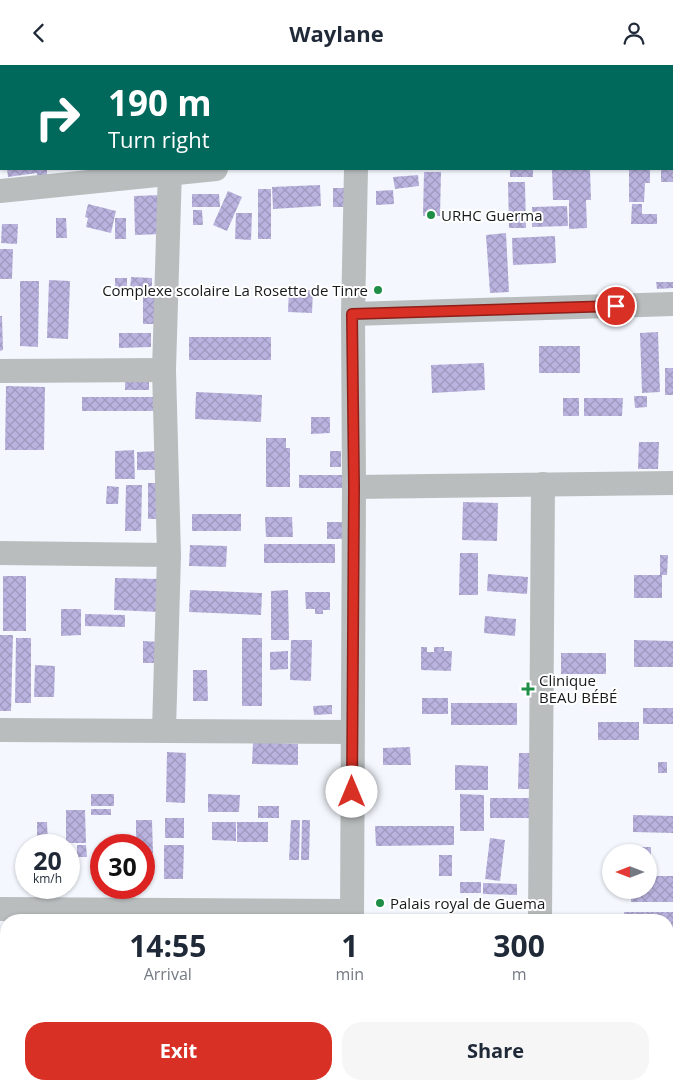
<!DOCTYPE html>
<meta charset="utf-8">
<style>
:root{--surface:#fff;--page:#f6f6f7;--text:#1f2937;--muted:#747a83;--accent:#d93025}
body{margin:0;font-family:"Open Sans",sans-serif;background:var(--page);color:var(--text);height:100vh;display:flex;flex-direction:column;font-size:19px;white-space:nowrap}
*{box-sizing:border-box;margin:0}
p{font-size:16px;color:var(--muted)}
.icon{flex:none;width:28px;height:28px;fill:none;stroke:currentColor;stroke-width:2;stroke-linecap:round;stroke-linejoin:round}
.map{position:relative;flex:1;overflow:hidden}
.panel{position:absolute;left:0px;top:849px;width:674px;height:176px;display:flex;flex-direction:column;background:var(--surface);border-radius:20px 20px 0 0;box-shadow:0 1px 4px #0004}
.panel>*{flex:none}
.banner{position:absolute;left:0px;top:0px;width:674px;height:105px;box-shadow:0 1px 4px #0004;background:#00695c;color:#fff;overflow:hidden}
.needle{width:32px;rotate:270deg}
.tools{position:absolute;left:602px;top:779px;display:grid;gap:10px}
.tools a{display:grid;place-items:center;width:55px;height:55px;border-radius:50%;background:var(--surface);box-shadow:0 1px 4px #0004;font-size:25px}
.speed{position:absolute;left:15px;top:769px;display:flex;gap:10px;font-size:25px;font-weight:700;text-align:center}
.speed>*{display:grid;place-content:center;width:65px;height:65px;border-radius:50%;background:var(--surface);box-shadow:0 1px 4px #0004;line-height:1}
.speed small{font-size:12px;font-weight:400}
.speed .limit{border:8px solid #d22;background:#fff;color:#111}
.pin{position:absolute;display:grid;place-items:center;width:42px;height:42px;color:#fff;margin:-21px;border:2px solid #fff;border-radius:50%;box-shadow:0 1px 5px #0007}
.me{position:absolute;width:55px;margin:-28px;rotate:0deg;stroke-linejoin:round;filter:drop-shadow(0 0 4px #0008)}
.turn{display:flex;align-items:center;gap:18px;height:105px;padding:0 25px;font-size:22px}
.turn .icon{width:65px;height:65px;stroke-width:2.5}
.turn b{display:block;font-size:35px;line-height:42px}
.eta{display:flex;justify-content:space-evenly;align-items:center;height:85px;text-align:center}
.eta b{font-size:30px;font-weight:700;line-height:35px}
.cta{display:flex;gap:10px;margin-top:auto;padding:10px 25px}
.cta a{flex:1;height:58px;border-radius:20px;background:var(--accent);color:#fff;font-size:20px;font-weight:700;line-height:58px;text-align:center}
.cta a+a{background:var(--page);color:var(--text)}
header{display:flex;justify-content:space-between;align-items:center;height:65px;padding:0 25px;background:var(--surface);font-size:22px;font-weight:700}
.map>svg:first-child{display:block}
.building{fill:url(#building-cross-hatch)}
.lines{fill:none;stroke-linecap:round;stroke-linejoin:round}
.minor{stroke:#b9bdbe;stroke-width:24}
.major{stroke:#858c8e;stroke-width:28}
.route-casing{stroke:#8d1f18;stroke-width:12}
.route{stroke:#d93025;stroke-width:9}
.poi-dot{fill:#1f8e46;stroke:#fff;stroke-width:2}
.labels{text-anchor:middle;dominant-baseline:central;stroke-width:4;stroke-linejoin:round;paint-order:stroke}
.poi-label{font-size:15px;fill:#18191b;stroke:#fff;text-anchor:start}
</style>
<header><svg class="icon" aria-label="back" viewBox="0 0 24 24"><path d="M15 5l-7 7 7 7"/></svg>Waylane<svg class="icon" aria-label="person" viewBox="0 0 24 24"><circle cx="12" cy="8" r="4"/><path d="M4 21q1-7 8-7t8 7"/></svg></header>
<div class="map">
<svg width="673" height="1024" viewBox="0 0 673 1024">
<defs>
<pattern id="building-cross-hatch" width="8" height="8" patternUnits="userSpaceOnUse" patternTransform="scale(1.25)"><rect width="8" height="8" fill="#bab3df"/><path d="M0 0l8 8M0 8l8-8" fill="none" stroke="#9f99bf"/></pattern>
</defs>
<rect width="100%" height="100%" fill="#f4f8fe"/>
<g class="building">
<path d="M7,104H47V112L37,113V108L8,112Z"/>
<rect x="510" y="104" width="23" height="8"/>
<path d="M552,104H590L591,135H586L587,163L569,164V135H553Z"/>
<path d="M629,104H650V118H645L644,137H629Z"/>
<rect x="661" y="104" width="12" height="13"/>
<path d="M424,107H441L440,151H423Z"/>
<path d="M418,110L419,121L395,124L393,112Z"/>
<path d="M508,117H525L526,163H509Z"/>
<path d="M320,120L321,141L273,144L272,122Z"/>
<rect x="333" y="123" width="12" height="19"/>
<rect x="258" y="124" width="13" height="50"/>
<path d="M393,125L394,139L376,140V126Z"/>
<path d="M228,126L242,132L227,166L213,160Z"/>
<path d="M192,129H219L220,142H192Z"/>
<path d="M161,130L162,169L135,170L134,131Z"/>
<path d="M88,139L116,146L111,168L86,162L88,153L85,152Z"/>
<path d="M632,139H642V149H657V159H631Z"/>
<path d="M567,141L568,161L532,162V142Z"/>
<path d="M193,145H202L203,160H193Z"/>
<path d="M236,148H252L251,175L235,174Z"/>
<path d="M56,153H66L67,173H56Z"/>
<rect x="115" y="153" width="11" height="21"/>
<path d="M2,159H18L17,179L1,178Z"/>
<path d="M506,168L509,227L490,228L486,170Z"/>
<path d="M555,171L556,198L513,200L512,173Z"/>
<path d="M0,184H13L12,214H0Z"/>
<path d="M131,212L152,213V226H130Z"/>
<rect x="115" y="213" width="12" height="13"/>
<path d="M49,215L70,216L68,274L47,273Z"/>
<path d="M20,216H39L38,282L20,281Z"/>
<path d="M656,217H673V223L657,224Z"/>
<path d="M289,225H313L312,248L288,247Z"/>
<rect x="143" y="228" width="19" height="31"/>
<path d="M0,251H2L3,285L0,286Z"/>
<path d="M658,267L660,327L642,328L640,268Z"/>
<path d="M119,268H151V282L119,283Z"/>
<rect x="189" y="272" width="82" height="23"/>
<rect x="539" y="281" width="41" height="27"/>
<path d="M484,298L485,325L432,328L431,300Z"/>
<rect x="665" y="303" width="8" height="27"/>
<rect x="125" y="312" width="24" height="13"/>
<path d="M6,321L45,322L44,385H5Z"/>
<path d="M196,327L262,330L261,357L195,354Z"/>
<path d="M634,331H647V342L635,343Z"/>
<rect x="82" y="332" width="76" height="14"/>
<rect x="563" y="333" width="16" height="18"/>
<path d="M584,333H623L622,351H584Z"/>
<path d="M311,352H330V368L311,369Z"/>
<path d="M266,373H286V383H290V422H266Z"/>
<path d="M639,377H659L658,404H638Z"/>
<path d="M134,385L135,414H115V386Z"/>
<path d="M159,386V405H137V387Z"/>
<rect x="330" y="386" width="11" height="16"/>
<rect x="299" y="410" width="47" height="13"/>
<rect x="148" y="418" width="11" height="36"/>
<path d="M126,420H142L141,466H125Z"/>
<path d="M107,421L119,422L118,439H106Z"/>
<path d="M463,437L498,438L497,476L462,475Z"/>
<rect x="192" y="449" width="49" height="17"/>
<path d="M265,452H292L293,472H266Z"/>
<rect x="327" y="457" width="15" height="17"/>
<rect x="264" y="479" width="71" height="19"/>
<path d="M190,480L227,481L226,502L189,501Z"/>
<path d="M460,488H478V530H459Z"/>
<path d="M660,490H668L667,510H662V533H634V510H660Z"/>
<path d="M488,509L528,512L527,529L487,526Z"/>
<rect x="3" y="511" width="23" height="55"/>
<path d="M115,513L161,514L160,547L114,545Z"/>
<path d="M190,525L262,528L261,550L189,547Z"/>
<path d="M288,525L289,575H271V526Z"/>
<path d="M305,527H330V545H323V549H315V544H306Z"/>
<path d="M61,544H81V570L61,571Z"/>
<path d="M85,549L125,550V562L85,561Z"/>
<path d="M485,551L516,554L515,571L484,568Z"/>
<path d="M0,570H13L11,646H0Z"/>
<path d="M16,573H31V638H15Z"/>
<rect x="242" y="573" width="20" height="68"/>
<path d="M291,575H312L311,616L290,615Z"/>
<path d="M634,575L673,576V602H634Z"/>
<path d="M143,576L160,577V598H143Z"/>
<path d="M421,582H427V587H434V582H444V586H452L451,606L421,605Z"/>
<path d="M288,586V604L270,605V587Z"/>
<rect x="561" y="588" width="45" height="21"/>
<path d="M35,600L55,601L54,632H34Z"/>
<path d="M193,605H207L208,636H193Z"/>
<rect x="422" y="633" width="26" height="16"/>
<rect x="451" y="638" width="66" height="22"/>
<path d="M332,640V649L314,650L313,641Z"/>
<rect x="643" y="643" width="30" height="16"/>
<rect x="598" y="657" width="41" height="18"/>
<path d="M253,677L298,679V700L252,699Z"/>
<path d="M410,682L411,700H383V683Z"/>
<path d="M167,687L186,688L185,738L166,737Z"/>
<path d="M519,688H531L530,724H518Z"/>
<rect x="658" y="697" width="9" height="11"/>
<path d="M455,700L488,701V725H455Z"/>
<rect x="91" y="729" width="23" height="12"/>
<path d="M208,729L240,730L239,747H208Z"/>
<path d="M460,729L484,730V766H460Z"/>
<rect x="490" y="733" width="39" height="20"/>
<rect x="258" y="741" width="21" height="12"/>
<rect x="91" y="744" width="20" height="6"/>
<path d="M66,745H85L86,778H66Z"/>
<path d="M633,750L673,751V768L633,767Z"/>
<rect x="165" y="753" width="19" height="20"/>
<path d="M136,755H152L153,788H144V780H136Z"/>
<path d="M291,755H300L299,795H289Z"/>
<path d="M302,755H310L309,795H301Z"/>
<path d="M37,757H47L48,780H37Z"/>
<path d="M212,757H236V776L212,775Z"/>
<rect x="237" y="757" width="31" height="20"/>
<path d="M375,761H454V780L376,781Z"/>
<path d="M490,773L505,775L500,816L485,814Z"/>
<path d="M77,780H86L87,792H77Z"/>
<path d="M164,780H184L183,814H164Z"/>
<path d="M630,782H651V799H649V788H630Z"/>
<rect x="439" y="790" width="13" height="21"/>
<path d="M649,811H673V837H631V825H649Z"/>
<rect x="460" y="817" width="21" height="11"/>
<path d="M483,818L517,819V830L483,829Z"/>
<rect x="119" y="822" width="15" height="3"/>
<path d="M624,847H673V864H668V855H624Z"/>
<rect x="0" y="867" width="6" height="21"/>
<rect x="668" y="883" width="5" height="10"/>
<rect x="668" y="899" width="5" height="8"/>
<path d="M668,926H673V947L668,946Z"/>
</g>
<g class="lines">
<g class="minor">
<path d="M352,0V1"/>
<path d="M541,0V1"/>
<path d="M172,1V0"/>
<path d="M672,71H673"/>
<path d="M0,126L216,104"/>
<path d="M353,249L673,239"/>
<path d="M0,306L164,305"/>
<path d="M354,422L673,418"/>
<path d="M0,488L169,490"/>
<path d="M0,665L352,667"/>
<path d="M164,665L169,490L164,305L170,104"/>
<path d="M0,844L352,846"/>
<path d="M352,855L354,422L353,249L356,104"/>
<path d="M540,855L543,419"/>
<path d="M21,1019V1024"/>
<path d="M644,1024V1019"/>
</g>
<g class="major">
<path d="M668,971H673"/>
<path d="M668,1004L673,1003"/>
<path d="M264,1024L306,1019"/>
<path d="M523,1024L561,1019"/>
</g>
</g>
<g class="lines">
<defs>
<path id="route" d="M352,727L354,422L352,249L616,241"/>
</defs>
<use href="#route" class="route-casing"/>
<use href="#route" class="route"/>
</g>
<g class="poi-dot">
<circle cx="431" cy="150" r="5"/>
<circle cx="378" cy="225" r="5"/>
<path d="M525.5 616.5h5v5h5v5h-5v5h-5v-5h-5v-5h5z"/>
<circle cx="380" cy="838" r="5"/>
</g>
<g class="labels">
<g class="poi-label">
<text x="441" y="150">URHC Guerma</text>
<text x="368" y="225" text-anchor="end">Complexe scolaire La Rosette de Tinre</text>
<text x="539" y="615">Clinique<tspan x="539" dy="17">BEAU BÉBÉ</tspan></text>
<text x="390" y="838">Palais royal de Guema</text>
</g>
</g>
</svg>
<div class="tools">
<a><svg class="needle" viewBox="-14 -14 28 28"><path d="M0-13l5 13h-10z" fill="#e53935"/><path d="M0 13l5-13h-10z" fill="#747a83"/></svg></a>
</div>
<div class="speed"><div>20<small>km/h</small></div><div class="limit">30</div></div>
<div class="pin" style="left:616px;top:241px;background:#d93025"><svg class="icon" aria-label="arrive" viewBox="0 0 24 24"><path d="M6 21V4h12l-3 4 3 4H6"/></svg></div>
<svg class="me" style="left:352px;top:727px" viewBox="-20 -20 40 40"><circle r="19" fill="#fff"/><path d="M0-13L10 11 0 6-10 11z" fill="#d93025"/></svg>
<div class="banner">
<div class="turn"><svg class="icon" aria-label="right" viewBox="0 0 24 24"><path d="M7 20v-9h11M14 6l5 5-5 5"/></svg><div><b>190 m</b>Turn right</div></div>
</div>
<section class="panel">
<div class="eta">
<div><b>14:55</b><p>Arrival</p></div>
<div><b>1</b><p>min</p></div>
<div><b>300</b><p>m</p></div>
</div>
<div class="cta"><a>Exit</a><a>Share</a></div>
</section>
</div>
